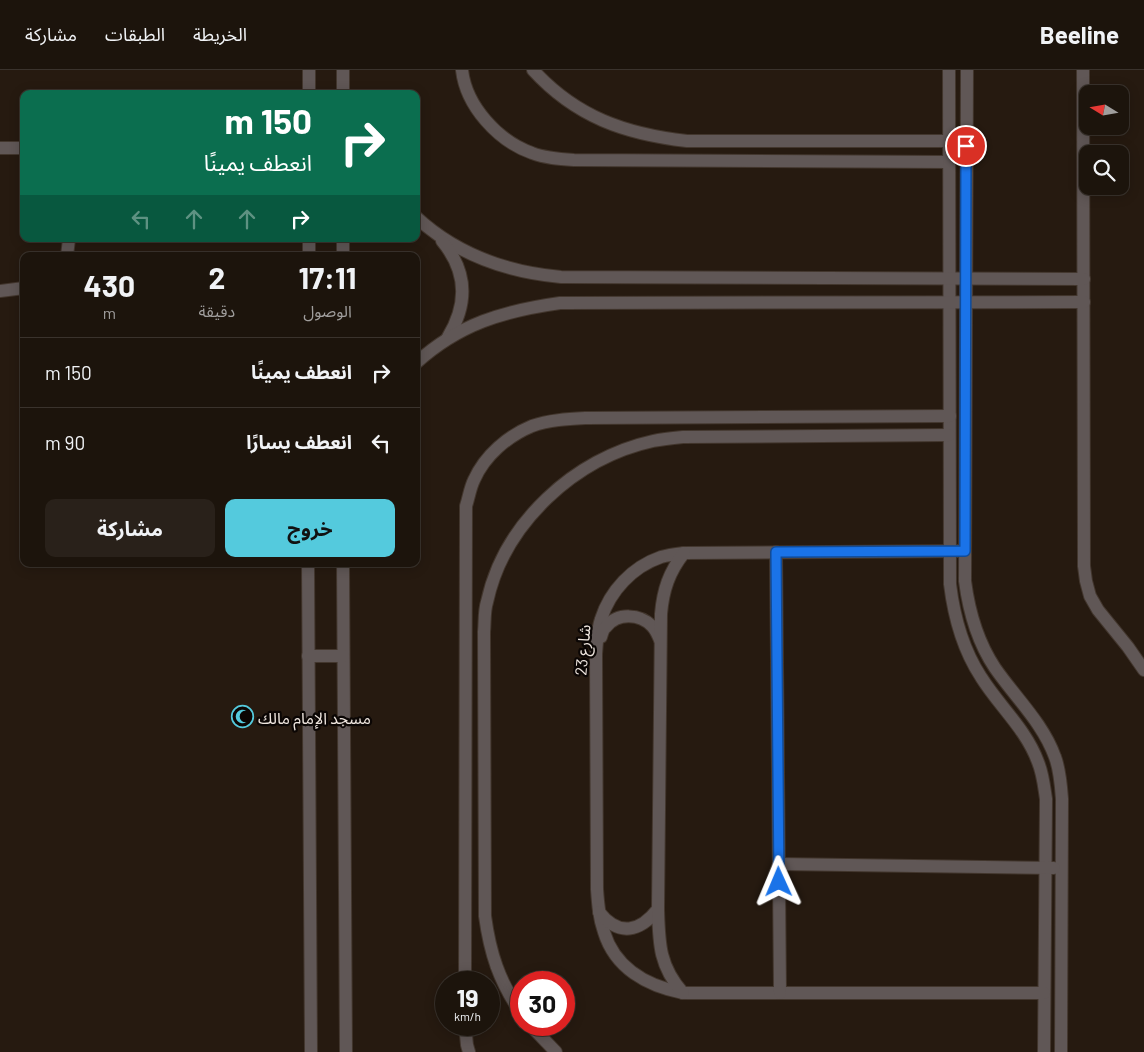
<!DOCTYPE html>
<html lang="ar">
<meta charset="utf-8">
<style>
:root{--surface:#1c140c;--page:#29211a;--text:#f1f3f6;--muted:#a09e9d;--line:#3a332d;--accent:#54cadd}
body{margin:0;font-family:Barlow,"Noto Sans Arabic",sans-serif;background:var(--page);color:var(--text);direction:rtl;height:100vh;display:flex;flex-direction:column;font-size:19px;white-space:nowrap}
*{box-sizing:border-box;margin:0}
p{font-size:16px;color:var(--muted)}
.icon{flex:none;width:28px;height:28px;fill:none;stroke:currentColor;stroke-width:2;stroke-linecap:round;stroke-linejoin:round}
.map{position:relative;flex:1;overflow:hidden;direction:ltr}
.details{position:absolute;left:20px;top:182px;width:400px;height:315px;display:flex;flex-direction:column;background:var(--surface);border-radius:10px;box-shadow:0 2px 12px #0003,0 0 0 1px var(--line);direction:rtl}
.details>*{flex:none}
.guide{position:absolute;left:20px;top:20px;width:400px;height:152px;border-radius:10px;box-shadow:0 2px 12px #0003,0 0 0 1px var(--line);direction:rtl;background:#0b6e4f;color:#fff;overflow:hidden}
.needle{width:32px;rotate:281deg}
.tools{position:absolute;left:1079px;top:15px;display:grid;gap:10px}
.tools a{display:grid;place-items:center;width:50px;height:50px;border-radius:10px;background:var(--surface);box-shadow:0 2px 12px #0003,0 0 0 1px var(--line);font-size:25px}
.speed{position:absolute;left:435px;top:901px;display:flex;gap:10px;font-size:25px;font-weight:700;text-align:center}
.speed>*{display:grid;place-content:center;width:65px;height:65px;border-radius:50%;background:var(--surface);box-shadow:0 2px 12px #0003,0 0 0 1px var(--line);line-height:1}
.speed small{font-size:12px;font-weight:400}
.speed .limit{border:8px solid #d22;background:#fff;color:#111}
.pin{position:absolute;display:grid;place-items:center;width:42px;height:42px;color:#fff;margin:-21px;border:2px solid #fff;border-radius:50%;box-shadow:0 1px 5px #0007}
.me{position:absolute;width:55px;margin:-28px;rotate:359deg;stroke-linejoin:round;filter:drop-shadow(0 0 4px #0008)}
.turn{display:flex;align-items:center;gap:18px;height:105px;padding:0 25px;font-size:22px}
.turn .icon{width:65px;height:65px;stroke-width:2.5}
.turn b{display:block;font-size:35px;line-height:42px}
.lanes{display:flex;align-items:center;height:48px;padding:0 25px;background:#0003;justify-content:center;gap:25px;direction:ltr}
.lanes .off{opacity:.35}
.eta{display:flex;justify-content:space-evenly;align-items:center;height:85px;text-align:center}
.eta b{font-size:30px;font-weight:700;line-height:35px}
.action{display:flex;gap:10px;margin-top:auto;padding:10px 25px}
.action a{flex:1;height:58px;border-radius:10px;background:var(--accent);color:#111;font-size:20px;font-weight:700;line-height:58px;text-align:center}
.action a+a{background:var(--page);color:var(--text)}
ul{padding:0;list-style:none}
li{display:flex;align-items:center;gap:15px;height:70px;padding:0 25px;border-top:1px solid var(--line)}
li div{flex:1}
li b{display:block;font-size:19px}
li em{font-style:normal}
header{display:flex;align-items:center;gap:30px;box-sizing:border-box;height:70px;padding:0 25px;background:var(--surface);border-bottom:1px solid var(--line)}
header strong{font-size:24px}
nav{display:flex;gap:28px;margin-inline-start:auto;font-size:18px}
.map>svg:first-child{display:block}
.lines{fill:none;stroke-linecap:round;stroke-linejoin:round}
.minor-casing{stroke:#42362d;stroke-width:14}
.minor{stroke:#605756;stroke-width:12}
.route-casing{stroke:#114b97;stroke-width:12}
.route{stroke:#1a73e8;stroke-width:9}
.labels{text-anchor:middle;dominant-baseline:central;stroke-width:4.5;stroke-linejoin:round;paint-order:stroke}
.street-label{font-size:16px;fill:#eee5de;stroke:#0b0604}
.poi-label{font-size:16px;fill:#eee5de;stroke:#0b0604;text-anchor:start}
</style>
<header>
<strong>Beeline</strong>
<nav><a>الخريطة</a><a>الطبقات</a><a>مشاركة</a></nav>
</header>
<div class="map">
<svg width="1144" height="982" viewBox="0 0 1144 982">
<rect width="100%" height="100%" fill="#261a10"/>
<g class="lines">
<defs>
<g id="minor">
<path d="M462,0C466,36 498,71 532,83C545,88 559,89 574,90L949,92"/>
<path d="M533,0C576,47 625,64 687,71H949"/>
<path d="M949,0L950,514C954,547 962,578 981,607C999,636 1026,659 1038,692C1043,704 1044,716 1046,729L1044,982"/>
<path d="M967,0L965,511C969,542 977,571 995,598C1015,627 1043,653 1055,687C1060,700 1061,715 1062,729L1061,982"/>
<path d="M1083,0L1084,496L1086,511L1090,526L1098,540L1128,577L1144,600"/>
<path d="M309,24V0"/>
<path d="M343,24V0"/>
<path d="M0,78H24"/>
<path d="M416,147C457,185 506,202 561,207L1084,209"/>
<path d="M343,169V186"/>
<path d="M442,171C468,202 468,234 448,267"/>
<path d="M67,186L69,169"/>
<path d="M309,186V169"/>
<path d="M0,221L24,218"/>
<path d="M416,293C459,254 503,241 560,233L1084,232"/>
<path d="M965,481L684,483C676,484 668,485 661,487C632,497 610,521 601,549C597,560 597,573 596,584L597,819C598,834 599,848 604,862C615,898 647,916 683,923H1044"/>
<path d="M776,482L780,923"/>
<path d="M308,494L311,982"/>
<path d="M343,494L346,982"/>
<path d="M601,567C602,564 603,559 606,557C618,542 640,544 652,556C656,560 658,565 660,570"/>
<path d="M308,586H343"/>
<path d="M779,794L1054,798"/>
<path d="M599,842C619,867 640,862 658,839"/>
<path d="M465,912L466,436C469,427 470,418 474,410C485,385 508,366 532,356C549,350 568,349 586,348L950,346"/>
<path d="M683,923C659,896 659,873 658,839L661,544C663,520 669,502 684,483"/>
<path d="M521,943C499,911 490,883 485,846L484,562C485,552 484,541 487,532C504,453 575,388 653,371C663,369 673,368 683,367L949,365"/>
<path d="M465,955L467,975L469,982"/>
<path d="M530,955L556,982"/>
</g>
</defs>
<use href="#minor" class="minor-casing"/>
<use href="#minor" class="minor"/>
</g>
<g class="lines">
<defs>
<path id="route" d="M779,812L776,482L965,481L966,76"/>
</defs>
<use href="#route" class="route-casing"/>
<use href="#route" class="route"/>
</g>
<defs>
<symbol id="mosque-ring" viewBox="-11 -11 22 22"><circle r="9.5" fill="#0b0604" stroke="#54cadd" stroke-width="1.5"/><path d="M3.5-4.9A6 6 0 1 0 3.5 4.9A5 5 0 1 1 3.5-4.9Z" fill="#54cadd"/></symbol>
</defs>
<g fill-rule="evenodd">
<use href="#mosque-ring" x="230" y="634" width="25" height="25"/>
</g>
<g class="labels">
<g class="street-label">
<text transform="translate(582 580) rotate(-85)">شارع 23</text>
</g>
<g class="poi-label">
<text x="258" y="647">مسجد الإمام مالك</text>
</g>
</g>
</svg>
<div class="tools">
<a><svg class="needle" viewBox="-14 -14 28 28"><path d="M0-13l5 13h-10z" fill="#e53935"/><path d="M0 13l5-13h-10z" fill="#a09e9d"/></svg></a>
<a><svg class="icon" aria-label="search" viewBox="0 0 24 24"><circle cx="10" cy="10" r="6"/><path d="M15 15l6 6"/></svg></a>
</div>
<div class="speed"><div>19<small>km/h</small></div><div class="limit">30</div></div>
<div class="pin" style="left:966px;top:76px;background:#d93025"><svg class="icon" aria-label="arrive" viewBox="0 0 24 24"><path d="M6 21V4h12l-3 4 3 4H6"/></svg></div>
<svg class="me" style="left:779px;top:812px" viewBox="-20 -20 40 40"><path d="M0-17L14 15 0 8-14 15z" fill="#1a73e8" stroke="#fff" stroke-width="4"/></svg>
<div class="guide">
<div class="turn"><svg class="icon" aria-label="right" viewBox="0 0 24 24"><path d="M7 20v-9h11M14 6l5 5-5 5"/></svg><div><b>150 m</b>انعطف يمينًا</div></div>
<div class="lanes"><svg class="icon off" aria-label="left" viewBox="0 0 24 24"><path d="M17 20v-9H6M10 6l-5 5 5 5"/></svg><svg class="icon off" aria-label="ahead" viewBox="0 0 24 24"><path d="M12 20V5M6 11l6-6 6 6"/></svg><svg class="icon off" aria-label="ahead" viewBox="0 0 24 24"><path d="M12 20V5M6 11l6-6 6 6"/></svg><svg class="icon" aria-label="right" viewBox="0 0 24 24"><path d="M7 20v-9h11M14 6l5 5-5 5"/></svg></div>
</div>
<section class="details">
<div class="eta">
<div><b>17:11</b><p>الوصول</p></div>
<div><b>2</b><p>دقيقة</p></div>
<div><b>430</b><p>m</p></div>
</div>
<ul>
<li><svg class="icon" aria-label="right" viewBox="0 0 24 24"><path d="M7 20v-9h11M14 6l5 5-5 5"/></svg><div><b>انعطف يمينًا</b></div><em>150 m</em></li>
<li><svg class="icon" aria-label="left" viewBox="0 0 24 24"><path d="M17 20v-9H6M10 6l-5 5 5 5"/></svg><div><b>انعطف يسارًا</b></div><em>90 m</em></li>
</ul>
<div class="action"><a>خروج</a><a>مشاركة</a></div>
</section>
</div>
